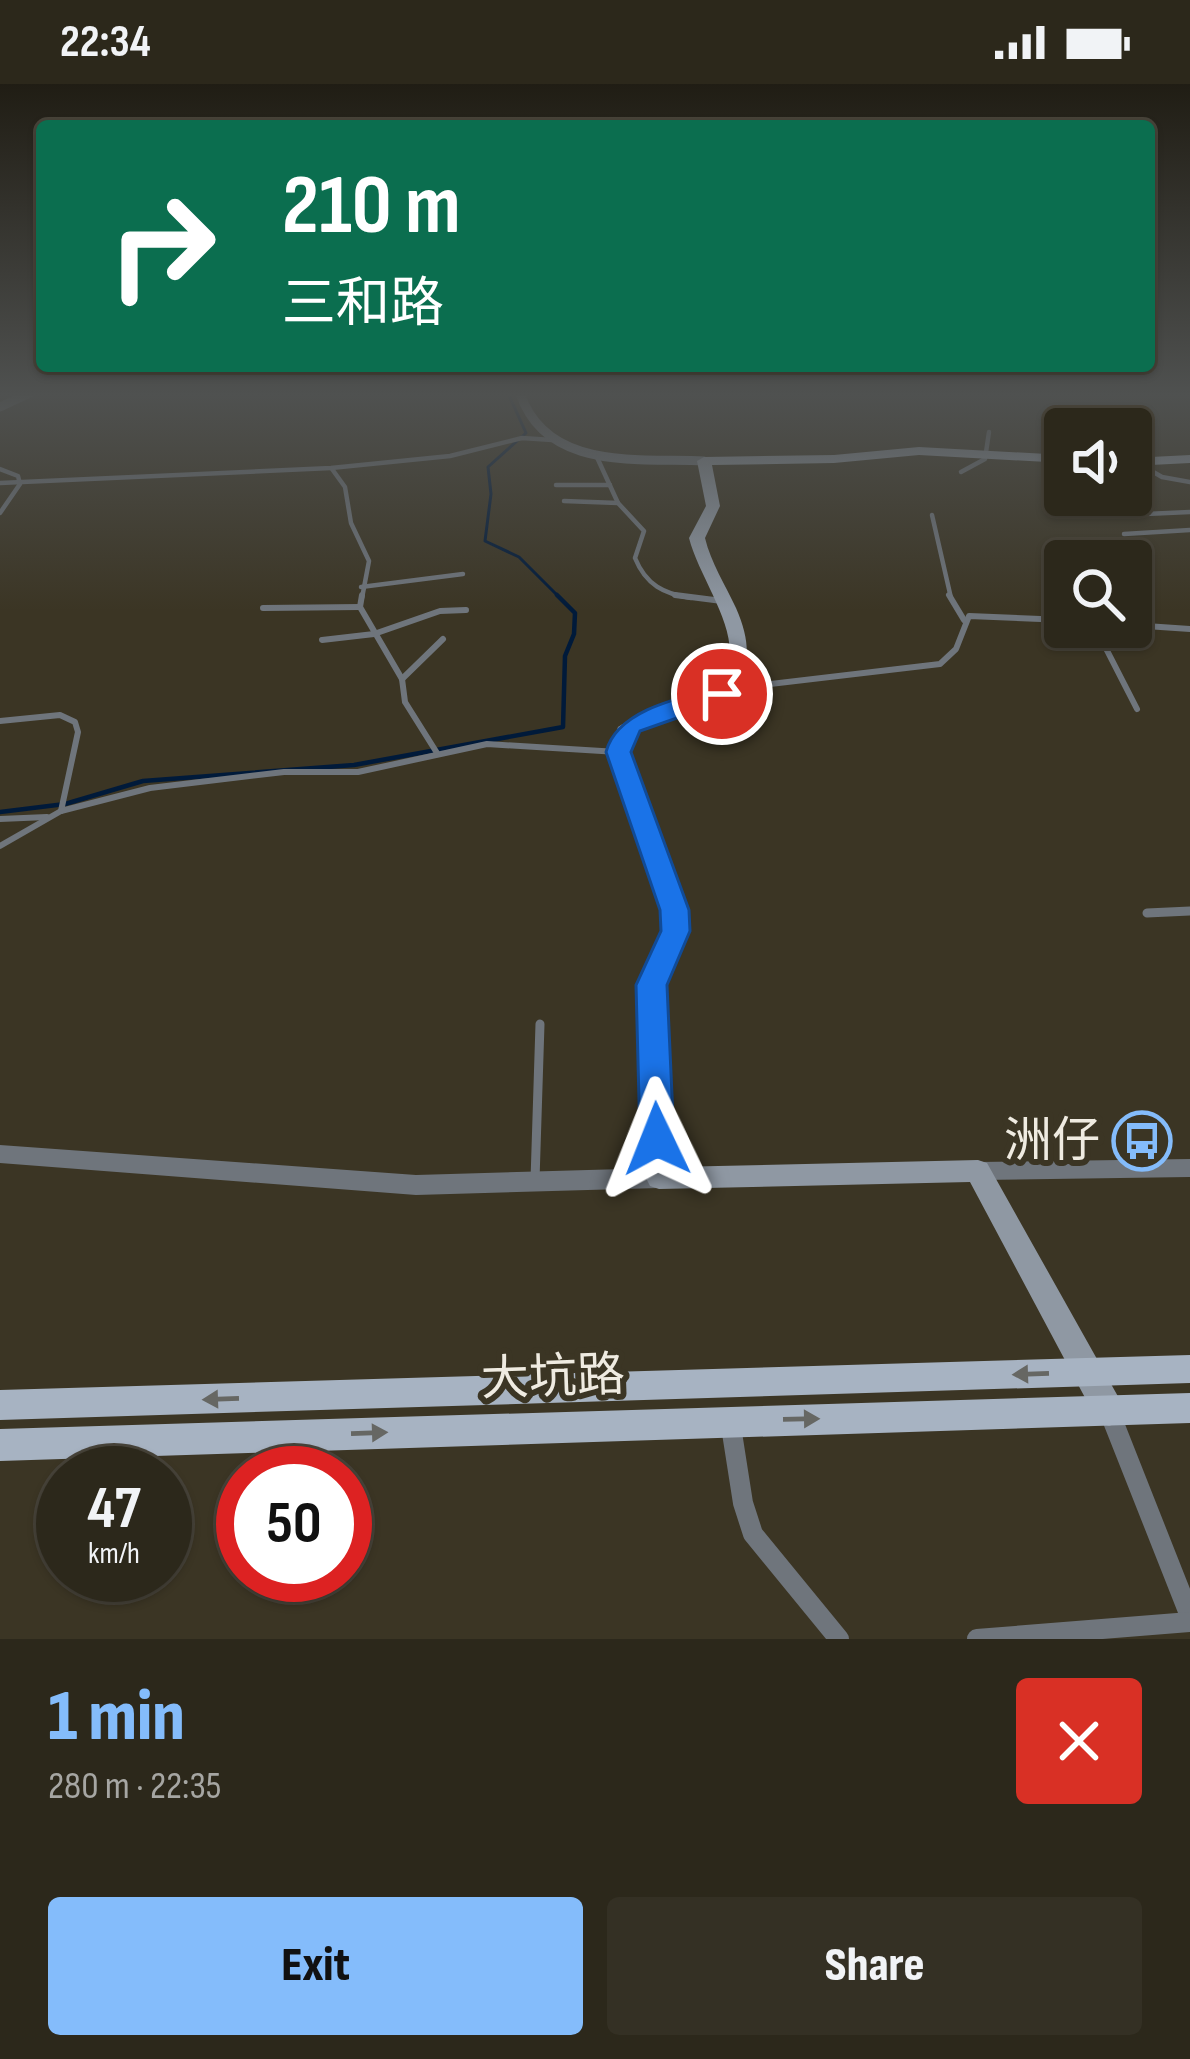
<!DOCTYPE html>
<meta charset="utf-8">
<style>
:root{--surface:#2c281b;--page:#343024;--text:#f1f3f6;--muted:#a6a6a3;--line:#48443a;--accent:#84bcfb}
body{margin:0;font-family:"Sofia Sans Condensed","Noto Sans TC",sans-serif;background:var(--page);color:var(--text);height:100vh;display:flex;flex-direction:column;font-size:45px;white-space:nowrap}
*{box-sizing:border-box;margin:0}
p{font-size:39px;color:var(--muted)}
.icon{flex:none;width:66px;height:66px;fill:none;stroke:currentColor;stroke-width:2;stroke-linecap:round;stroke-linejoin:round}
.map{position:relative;height:1555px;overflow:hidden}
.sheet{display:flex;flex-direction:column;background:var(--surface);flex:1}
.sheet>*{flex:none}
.top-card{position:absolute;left:36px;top:36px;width:1119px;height:252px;border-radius:12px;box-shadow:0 3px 9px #0004,0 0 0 3px var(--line);background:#0b6e4f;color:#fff;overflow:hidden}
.tools{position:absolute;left:1044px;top:324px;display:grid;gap:24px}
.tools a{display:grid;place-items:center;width:108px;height:108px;border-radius:12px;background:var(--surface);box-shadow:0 3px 9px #0004,0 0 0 3px var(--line);font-size:60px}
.speed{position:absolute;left:36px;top:1362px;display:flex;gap:24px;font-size:60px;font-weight:700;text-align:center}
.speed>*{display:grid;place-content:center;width:156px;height:156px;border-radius:50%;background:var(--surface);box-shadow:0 3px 9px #0004,0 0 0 3px var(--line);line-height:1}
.speed small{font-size:30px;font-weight:400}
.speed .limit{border:18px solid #d22;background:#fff;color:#111}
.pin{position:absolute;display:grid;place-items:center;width:102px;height:102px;color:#fff;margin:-51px;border:6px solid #fff;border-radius:50%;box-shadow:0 3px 12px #0007}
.me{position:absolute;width:132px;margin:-66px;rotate:358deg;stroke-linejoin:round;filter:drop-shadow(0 0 9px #0008)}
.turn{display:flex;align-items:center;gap:42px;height:252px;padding:0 48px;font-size:54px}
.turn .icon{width:156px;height:156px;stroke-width:2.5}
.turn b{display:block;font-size:84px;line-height:102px}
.round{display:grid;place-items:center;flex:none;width:126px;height:126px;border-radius:12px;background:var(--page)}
.overview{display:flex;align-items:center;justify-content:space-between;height:204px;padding:0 48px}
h1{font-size:72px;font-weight:800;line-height:90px;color:var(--accent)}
.primary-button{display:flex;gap:24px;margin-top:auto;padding:24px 48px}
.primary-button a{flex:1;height:138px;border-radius:12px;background:var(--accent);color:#111;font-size:48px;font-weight:800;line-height:138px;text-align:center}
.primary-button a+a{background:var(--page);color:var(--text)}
.status{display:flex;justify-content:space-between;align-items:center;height:84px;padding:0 60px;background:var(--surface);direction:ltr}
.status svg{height:33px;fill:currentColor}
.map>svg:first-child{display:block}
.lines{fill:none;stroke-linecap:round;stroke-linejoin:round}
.stream-far1{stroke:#001a3a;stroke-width:3}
.stream{stroke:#001a3a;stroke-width:4.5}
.service-far2{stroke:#6f757c;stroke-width:4.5}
.service-far1{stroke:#6f757c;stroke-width:6}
.service{stroke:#6f757c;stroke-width:9}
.minor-far1{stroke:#6f757c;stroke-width:9}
.minor{stroke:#6f757c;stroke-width:20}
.tertiary{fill:#6f757c;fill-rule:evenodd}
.secondary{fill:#8f98a3;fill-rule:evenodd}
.primary{fill:#a7b3c2;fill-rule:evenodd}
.oneway{fill:#666763}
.route{fill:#1a73e8;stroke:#114b97;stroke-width:3}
.labels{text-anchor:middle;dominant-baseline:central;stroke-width:12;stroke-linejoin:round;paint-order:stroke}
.near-poi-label{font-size:48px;fill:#efebe1;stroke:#3b3524;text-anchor:end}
.near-street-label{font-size:48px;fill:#efebe1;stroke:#3b3524}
</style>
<div class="status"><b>22:34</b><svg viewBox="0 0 49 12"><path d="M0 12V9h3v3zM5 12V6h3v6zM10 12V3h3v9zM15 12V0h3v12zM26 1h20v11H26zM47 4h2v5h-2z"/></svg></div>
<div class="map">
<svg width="1190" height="1555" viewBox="0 0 1190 1555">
<rect width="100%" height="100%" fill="#3b3524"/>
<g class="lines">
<path class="stream-far1" d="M508,309L526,349L488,383L491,410L485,457L519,473L560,514"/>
<path class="stream" d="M0,728L65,720L143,697L354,681L563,643L565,572L574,550L575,529L557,511"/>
<g class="service-far2">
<path d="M595,369L618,419L644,447L635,474C646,501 664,510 691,514"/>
<path d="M1136,378L1162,393L1190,398"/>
<path d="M0,385L18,392L20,400L0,429"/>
<path d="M332,385L345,403L351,439L369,477L362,514"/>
<path d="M961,388L985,375L989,348"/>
<path d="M0,399L331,384L450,372L522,354L552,356"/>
<path d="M556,401H610"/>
<path d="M564,417L618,419"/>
<path d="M1147,428L1146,413L1136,401L1150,388"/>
<path d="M932,431L951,514"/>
<path d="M1123,431L1190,428"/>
<path d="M1124,450L1190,446"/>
<path d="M361,503L463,490"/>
</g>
<g class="service-far1">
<path d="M362,511L360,523L402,595L405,618L437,669"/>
<path d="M675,511L722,517"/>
<path d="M949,511L964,536"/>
<path d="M263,524L360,523"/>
<path d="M1131,541L1190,545"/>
<path d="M1095,543L1137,625"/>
<path d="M322,556L374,550L440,527L466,526"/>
<path d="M402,595L443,555"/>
<path d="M729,605L940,580L956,565L969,532L1065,536"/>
<path d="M0,637L60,631L75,638L78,648L61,727"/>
<path d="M0,735L47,733"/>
<path d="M0,762L61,727L150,704L284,688H358L487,660L618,668"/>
</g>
<g class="service">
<path d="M1147,829L1190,827"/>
<path d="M535,1096L540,940"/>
</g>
<g class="minor-far1">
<path d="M520,309C546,387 637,374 704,377"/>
<path d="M0,323L30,309"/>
</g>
<g class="minor">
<path d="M1109,1327L1190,1532"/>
<path d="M730,1336L743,1419L753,1450L839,1555"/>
<path d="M977,1555L1190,1538"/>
</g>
<g class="tertiary">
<path d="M0,1061L416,1091L659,1084L667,1087L670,1094L667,1101L659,1104L416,1111L0,1079Z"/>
<path d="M1190,1075V1093L978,1096L970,1094L967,1087L970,1080L978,1078Z"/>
</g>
<g class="secondary">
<path d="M919,363L1065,371V379L919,371L834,379L712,381L720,422L705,454C711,479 725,500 736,524C774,610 705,626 639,646L634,649L629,668L685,826L687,847L664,901L672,1083L978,1076L987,1079L1120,1316L1124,1327L1120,1338L1109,1342L1098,1338L970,1098L659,1105L650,1102L646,1094L640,901L665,847L663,826L609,668L618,643C639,629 667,628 690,618C773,583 703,509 689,454L706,422L697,377L704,373L834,371Z"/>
<path d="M1190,371V379L1131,382V374Z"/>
</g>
<g class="primary">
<path d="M1190,1271V1299L0,1336V1306Z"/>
<path d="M1190,1309V1339L0,1377V1345Z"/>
</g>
</g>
<defs><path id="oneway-solid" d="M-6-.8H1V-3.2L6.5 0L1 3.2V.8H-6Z" transform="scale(3)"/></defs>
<g class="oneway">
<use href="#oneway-solid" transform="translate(1031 1290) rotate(178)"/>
<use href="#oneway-solid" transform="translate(221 1315) rotate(178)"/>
<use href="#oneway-solid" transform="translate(801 1335) rotate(-1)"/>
<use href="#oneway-solid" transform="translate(369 1349) rotate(-2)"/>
</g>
<linearGradient id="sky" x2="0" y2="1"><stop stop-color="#201d14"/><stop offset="0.59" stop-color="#4f5150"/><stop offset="1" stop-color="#4f5150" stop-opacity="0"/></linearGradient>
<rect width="1190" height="527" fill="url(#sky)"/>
<path class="route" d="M722,603L734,610L731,615L640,647L631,668L689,826L690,847L667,901L674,1055L669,1065L657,1069L645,1065L640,1055L636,901L661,847L660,826L606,668C617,625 683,613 722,603Z"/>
<defs>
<symbol id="bus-ring" viewBox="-11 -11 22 22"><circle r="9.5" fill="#3b3524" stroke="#84bcfb" stroke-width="1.5"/><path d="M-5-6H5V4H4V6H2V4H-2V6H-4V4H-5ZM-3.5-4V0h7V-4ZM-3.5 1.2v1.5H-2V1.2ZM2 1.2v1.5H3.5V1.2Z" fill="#84bcfb"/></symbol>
</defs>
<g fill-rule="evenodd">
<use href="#bus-ring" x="1109" y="1024" width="66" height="66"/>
</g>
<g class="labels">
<g class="near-poi-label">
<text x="1100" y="1057">洲仔</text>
</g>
<g class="near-street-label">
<text transform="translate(553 1294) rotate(-2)">大坑路</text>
</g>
</g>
</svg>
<div class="tools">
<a><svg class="icon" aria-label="sound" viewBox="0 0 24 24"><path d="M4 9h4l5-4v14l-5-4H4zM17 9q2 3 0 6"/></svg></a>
<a><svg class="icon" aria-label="search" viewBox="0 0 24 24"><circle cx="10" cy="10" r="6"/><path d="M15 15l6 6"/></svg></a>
</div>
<div class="speed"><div>47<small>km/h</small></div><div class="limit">50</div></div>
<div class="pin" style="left:722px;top:610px;background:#d93025"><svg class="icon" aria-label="arrive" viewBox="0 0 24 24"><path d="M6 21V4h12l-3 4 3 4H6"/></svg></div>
<svg class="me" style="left:657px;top:1055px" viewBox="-20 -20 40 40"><path d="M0-17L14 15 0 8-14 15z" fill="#1a73e8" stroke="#fff" stroke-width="4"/></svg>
<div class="top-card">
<div class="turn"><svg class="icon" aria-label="right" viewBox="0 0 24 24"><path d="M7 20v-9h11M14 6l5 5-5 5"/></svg><div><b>210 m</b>三和路</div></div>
</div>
</div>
<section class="sheet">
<div class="overview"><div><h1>1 min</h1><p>280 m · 22:35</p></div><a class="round" style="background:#d93025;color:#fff"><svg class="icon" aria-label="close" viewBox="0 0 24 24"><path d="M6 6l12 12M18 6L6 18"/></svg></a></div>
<div class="primary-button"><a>Exit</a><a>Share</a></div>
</section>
